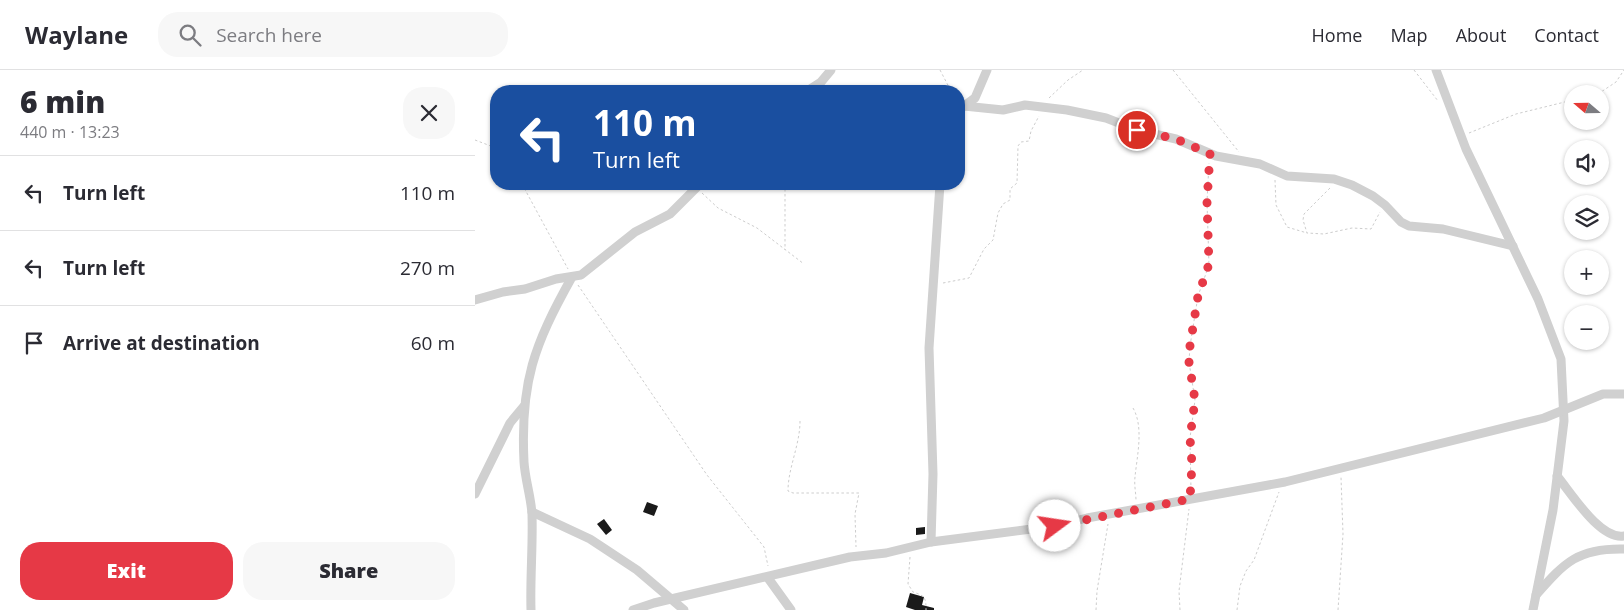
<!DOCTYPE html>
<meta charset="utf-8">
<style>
:root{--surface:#fff;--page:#f7f7f7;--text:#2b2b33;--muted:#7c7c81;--line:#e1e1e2;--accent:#e63946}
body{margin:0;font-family:"Open Sans",sans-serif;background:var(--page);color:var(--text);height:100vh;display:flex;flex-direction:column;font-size:19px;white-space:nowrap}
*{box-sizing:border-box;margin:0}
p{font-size:16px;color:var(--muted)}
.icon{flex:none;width:28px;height:28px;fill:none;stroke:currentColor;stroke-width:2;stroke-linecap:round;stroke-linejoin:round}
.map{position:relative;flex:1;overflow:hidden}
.details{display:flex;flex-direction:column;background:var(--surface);width:475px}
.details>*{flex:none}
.guide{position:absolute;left:15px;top:15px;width:475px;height:105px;border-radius:20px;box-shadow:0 1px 4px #0004;background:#1a4fa0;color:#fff;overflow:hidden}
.needle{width:32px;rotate:290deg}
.tools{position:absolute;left:1089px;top:15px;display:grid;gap:10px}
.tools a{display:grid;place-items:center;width:45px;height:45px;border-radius:50%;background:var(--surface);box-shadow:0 1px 4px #0004;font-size:25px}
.pin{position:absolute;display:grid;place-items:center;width:42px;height:42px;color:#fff;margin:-21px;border:2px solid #fff;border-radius:50%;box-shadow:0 1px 5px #0007}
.me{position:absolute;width:55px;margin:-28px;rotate:76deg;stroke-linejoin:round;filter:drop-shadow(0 0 4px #0008)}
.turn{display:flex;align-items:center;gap:18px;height:105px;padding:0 20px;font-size:22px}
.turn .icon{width:65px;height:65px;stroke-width:2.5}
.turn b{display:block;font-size:35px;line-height:42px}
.round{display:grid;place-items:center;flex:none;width:52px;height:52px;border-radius:20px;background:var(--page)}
.head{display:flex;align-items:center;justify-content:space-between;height:85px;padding:0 20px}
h1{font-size:30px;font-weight:800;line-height:38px}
.cta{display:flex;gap:10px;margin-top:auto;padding:10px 20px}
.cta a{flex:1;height:58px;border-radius:20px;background:var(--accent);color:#fff;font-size:20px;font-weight:800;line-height:58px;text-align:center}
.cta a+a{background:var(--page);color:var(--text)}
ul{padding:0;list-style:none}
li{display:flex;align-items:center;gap:15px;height:75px;padding:0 20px;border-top:1px solid var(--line)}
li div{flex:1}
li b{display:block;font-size:19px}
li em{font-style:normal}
header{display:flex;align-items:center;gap:30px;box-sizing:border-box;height:70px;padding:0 25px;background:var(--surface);border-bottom:1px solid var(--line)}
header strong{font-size:24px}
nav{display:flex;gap:28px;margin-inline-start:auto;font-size:18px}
.search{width:350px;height:45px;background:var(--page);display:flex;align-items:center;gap:12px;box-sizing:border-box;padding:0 18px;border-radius:20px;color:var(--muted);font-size:19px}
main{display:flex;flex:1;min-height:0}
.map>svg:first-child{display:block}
.building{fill:#1a1a1a}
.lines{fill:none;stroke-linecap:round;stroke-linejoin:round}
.path{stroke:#cdcdcd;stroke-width:1;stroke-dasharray:2.5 2.5;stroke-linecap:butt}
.minor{stroke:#d0d0d0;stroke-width:9}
.route{stroke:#e63946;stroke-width:9;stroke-dasharray:0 16.2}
</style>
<header>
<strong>Waylane</strong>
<div class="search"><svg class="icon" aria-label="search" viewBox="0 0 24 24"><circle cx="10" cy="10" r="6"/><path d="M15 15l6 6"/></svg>Search here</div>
<nav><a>Home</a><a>Map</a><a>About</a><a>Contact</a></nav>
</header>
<main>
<section class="details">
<div class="head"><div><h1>6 min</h1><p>440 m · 13:23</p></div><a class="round"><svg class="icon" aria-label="close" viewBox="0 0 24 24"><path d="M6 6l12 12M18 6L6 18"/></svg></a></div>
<ul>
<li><svg class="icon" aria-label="left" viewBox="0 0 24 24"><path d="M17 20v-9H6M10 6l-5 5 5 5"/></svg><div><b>Turn left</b></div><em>110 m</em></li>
<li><svg class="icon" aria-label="left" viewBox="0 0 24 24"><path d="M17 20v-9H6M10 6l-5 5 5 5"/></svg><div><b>Turn left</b></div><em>270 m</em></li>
<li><svg class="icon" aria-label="arrive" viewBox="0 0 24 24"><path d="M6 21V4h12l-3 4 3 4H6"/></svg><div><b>Arrive at destination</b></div><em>60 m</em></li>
</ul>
<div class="cta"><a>Exit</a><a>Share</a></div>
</section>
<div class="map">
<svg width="1149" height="540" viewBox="0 0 1149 540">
<rect width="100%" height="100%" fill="#fff"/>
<g class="building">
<path d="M172,432L183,436L179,446L168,442Z"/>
<path d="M129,449L137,460L131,465L122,454Z"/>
<path d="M450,457V464L441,465V458Z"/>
<path d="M435,523L449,527L447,535L459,538V540H440L431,537Z"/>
</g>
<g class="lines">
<g class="path">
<path d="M465,0L476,21"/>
<path d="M698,0L764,82"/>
<path d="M939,0L963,31"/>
<path d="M1123,24L1141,12L1149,0"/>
<path d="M574,28L593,10L608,0"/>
<path d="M994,63L1041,44L1098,30"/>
<path d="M0,70L21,78"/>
<path d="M800,110L801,135L812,157L832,163"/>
<path d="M47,114L93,199"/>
<path d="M310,114V180"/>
<path d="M855,118L829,144L828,150L832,163L849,164L877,158L896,159L905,142"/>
<path d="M227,123L243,138L282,158L329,194"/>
<path d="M468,213L494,208L509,179L518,170L523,143L528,134L535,130V119L542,113L543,76L546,72L554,71L556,61L564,46"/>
<path d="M103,215L232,405L289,477L293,496"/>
<path d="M658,338C669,357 662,386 660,407C659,415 661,423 661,431"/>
<path d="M325,351C325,375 313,398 313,421L318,423H384L380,444L381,477"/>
<path d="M716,420L715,368L720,330L714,292L715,276L723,226L734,195L732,132L734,93"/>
<path d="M435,487L433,514L438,522C450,526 451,527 451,540"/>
<path d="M621,540L622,521L633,454"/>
<path d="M705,540L704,521L714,439"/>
<path d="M762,540L765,516L771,501L779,490L804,422"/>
<path d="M863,540L868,464L866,407"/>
</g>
<g class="minor">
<path d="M961,0L991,79L1063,229L1086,289L1089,351L1078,440L1058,540"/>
<path d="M332,21L346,12L356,0"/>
<path d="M489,36L500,28L512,0"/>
<path d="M484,38L489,36L528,40L550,35L592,40L631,48L662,60L701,69L741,86L785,94L812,106L859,109L877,115L898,126L910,135L926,152L934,156L968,159L1038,176"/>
<path d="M0,230L28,222L50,219L81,209L106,205L160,162L195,144L225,114"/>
<path d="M1082,406C1097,424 1125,470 1149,466"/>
<path d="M0,424L35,353L49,336"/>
<path d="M57,442L115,469L162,500L209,540"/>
<path d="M456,472L458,404L454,278L465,114"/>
<path d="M293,508L316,540"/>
<path d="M1061,525C1090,492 1103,478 1149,479"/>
<path d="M56,540C55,508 58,476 57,444C56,427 50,409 49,392C45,312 59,275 97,207"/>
<path d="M158,540L179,533L375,487L411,483L456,472L580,456L612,448L810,412L1069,348L1128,324H1149"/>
</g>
</g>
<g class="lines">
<path class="route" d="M580,456L715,429L717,394L715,368L720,330L714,292L715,276L723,226L734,194L732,132L735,84L701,69L662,60"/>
</g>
</svg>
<div class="tools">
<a><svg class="needle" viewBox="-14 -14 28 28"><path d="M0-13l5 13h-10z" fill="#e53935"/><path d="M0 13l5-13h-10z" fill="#7c7c81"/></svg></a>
<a><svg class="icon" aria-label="sound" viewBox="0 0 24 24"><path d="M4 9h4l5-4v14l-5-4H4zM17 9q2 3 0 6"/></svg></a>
<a><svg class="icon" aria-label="layers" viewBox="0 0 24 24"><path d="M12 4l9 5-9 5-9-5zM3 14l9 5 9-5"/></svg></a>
<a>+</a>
<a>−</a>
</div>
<div class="pin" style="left:662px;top:60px;background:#d93025"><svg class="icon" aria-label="arrive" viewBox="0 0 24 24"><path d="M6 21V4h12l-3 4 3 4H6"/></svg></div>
<svg class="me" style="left:580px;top:456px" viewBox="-20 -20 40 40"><circle r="19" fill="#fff"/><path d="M0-13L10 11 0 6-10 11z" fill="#e63946"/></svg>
<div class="guide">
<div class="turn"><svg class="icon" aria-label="left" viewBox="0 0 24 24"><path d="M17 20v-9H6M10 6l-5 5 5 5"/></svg><div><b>110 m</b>Turn left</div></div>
</div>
</div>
</main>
